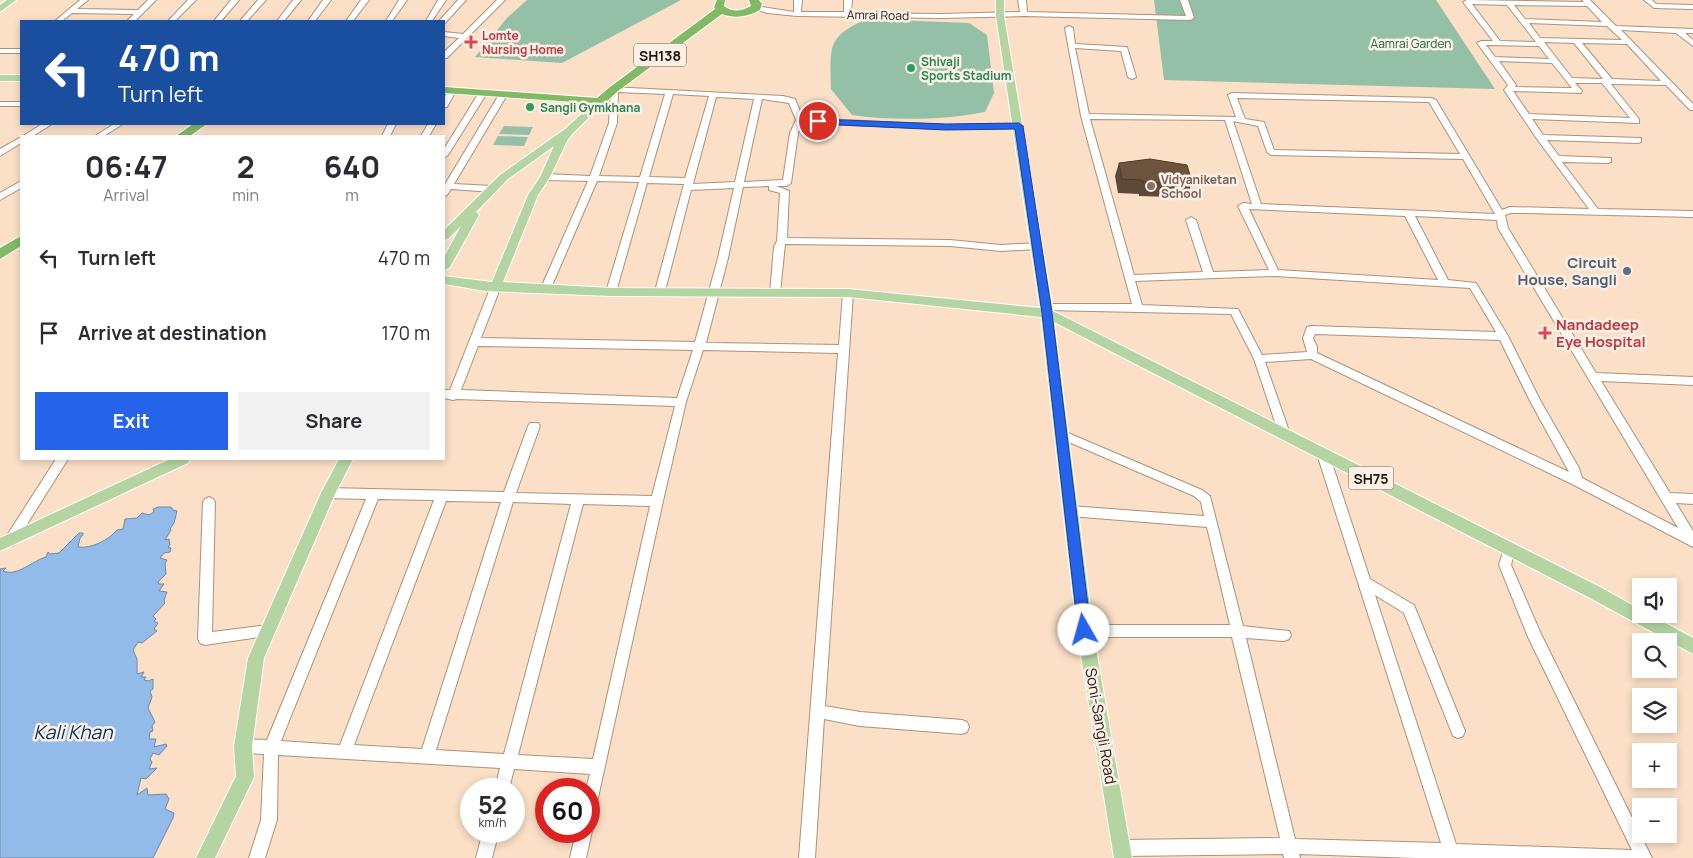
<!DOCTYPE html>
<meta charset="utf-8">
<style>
:root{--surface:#fff;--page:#f2f2f3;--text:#2b2b33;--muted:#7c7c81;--accent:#2563eb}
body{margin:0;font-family:Manrope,sans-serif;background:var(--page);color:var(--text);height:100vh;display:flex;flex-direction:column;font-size:19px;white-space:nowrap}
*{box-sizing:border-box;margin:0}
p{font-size:16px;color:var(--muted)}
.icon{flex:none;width:28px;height:28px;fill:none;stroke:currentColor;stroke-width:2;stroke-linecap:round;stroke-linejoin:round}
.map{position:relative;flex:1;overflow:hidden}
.panel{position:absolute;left:20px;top:135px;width:425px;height:325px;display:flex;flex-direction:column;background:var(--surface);border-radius:0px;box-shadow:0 2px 8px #0003}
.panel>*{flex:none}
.top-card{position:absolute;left:20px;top:20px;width:425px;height:105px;border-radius:0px;box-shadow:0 2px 8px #0003;background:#1a4fa0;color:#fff;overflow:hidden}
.tools{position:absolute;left:1632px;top:578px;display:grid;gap:10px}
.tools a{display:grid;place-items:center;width:45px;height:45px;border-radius:0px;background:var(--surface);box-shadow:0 2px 8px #0003;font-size:25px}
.speed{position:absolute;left:460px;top:778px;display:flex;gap:10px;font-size:25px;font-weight:700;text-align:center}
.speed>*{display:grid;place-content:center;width:65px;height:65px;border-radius:50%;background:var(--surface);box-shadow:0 2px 8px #0003;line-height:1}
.speed small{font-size:12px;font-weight:400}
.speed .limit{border:8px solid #d22;background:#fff;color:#111}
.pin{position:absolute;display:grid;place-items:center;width:42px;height:42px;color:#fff;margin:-21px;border:2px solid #fff;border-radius:50%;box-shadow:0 1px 5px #0007}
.me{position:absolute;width:55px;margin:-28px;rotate:353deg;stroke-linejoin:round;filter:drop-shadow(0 0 4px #0008)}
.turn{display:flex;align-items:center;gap:18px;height:105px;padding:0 15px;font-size:22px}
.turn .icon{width:65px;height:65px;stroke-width:2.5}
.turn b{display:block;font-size:35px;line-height:42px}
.eta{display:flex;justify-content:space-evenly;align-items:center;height:85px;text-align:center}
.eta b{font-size:30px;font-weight:700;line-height:35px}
.primary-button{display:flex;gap:10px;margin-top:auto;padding:10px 15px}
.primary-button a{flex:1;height:58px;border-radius:0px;background:var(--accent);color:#fff;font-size:20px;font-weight:700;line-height:58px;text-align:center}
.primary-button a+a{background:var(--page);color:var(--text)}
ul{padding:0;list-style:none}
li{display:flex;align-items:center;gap:15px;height:75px;padding:0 15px}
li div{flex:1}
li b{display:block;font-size:19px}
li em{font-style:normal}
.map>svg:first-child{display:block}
.green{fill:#93c0a7}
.water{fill:#92bbe9;stroke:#708aa7}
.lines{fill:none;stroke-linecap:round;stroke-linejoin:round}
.minor-casing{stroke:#ac927b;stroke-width:2}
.major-casing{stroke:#fff;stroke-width:2}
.highway-casing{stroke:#fff;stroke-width:2}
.minor{fill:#fff;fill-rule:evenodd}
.major{fill:#b4d5a2;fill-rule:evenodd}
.highway{fill:#82b964;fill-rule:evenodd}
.wall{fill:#5e4836}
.building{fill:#6d543f;stroke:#4c3b2c}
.route{fill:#2563eb;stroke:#184099}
.health-dot{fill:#e0444e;stroke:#fbefe6;stroke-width:2}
.leisure-dot{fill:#2e9e5b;stroke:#fbefe6;stroke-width:2}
.education-dot{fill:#8d6e63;stroke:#fbefe6;stroke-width:2}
.service-dot{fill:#5c6f8a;stroke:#fbefe6;stroke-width:2}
.labels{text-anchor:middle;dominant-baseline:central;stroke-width:5;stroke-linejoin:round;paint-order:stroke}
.far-street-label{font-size:12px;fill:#20160d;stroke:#fbefe6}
.far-health-label{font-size:12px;font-weight:bold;fill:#be3a42;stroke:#fbefe6;text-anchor:start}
.far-park-label{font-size:12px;fill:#1d6444;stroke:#fbefe6}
.far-leisure-label{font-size:12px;font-weight:bold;fill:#27864d;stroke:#fbefe6;text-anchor:start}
.far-education-label{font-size:12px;font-weight:bold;fill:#785e54;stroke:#fbefe6;text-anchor:start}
.shield{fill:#fbefe6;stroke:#62574e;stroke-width:1}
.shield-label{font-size:14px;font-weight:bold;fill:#20160d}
.service-label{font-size:15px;font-weight:bold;fill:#4e5e75;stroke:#fbefe6;text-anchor:end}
.health-label{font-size:15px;font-weight:bold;fill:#be3a42;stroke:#fbefe6;text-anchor:start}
.street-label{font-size:15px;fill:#20160d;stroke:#fbefe6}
.near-water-label{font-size:19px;font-style:italic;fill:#04305b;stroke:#fbefe6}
</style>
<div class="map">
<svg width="1693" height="858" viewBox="0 0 1693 858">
<rect width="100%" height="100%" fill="#fbdfc6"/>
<g class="green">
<path d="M527,0H681L562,63L475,57L507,18Z"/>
<path d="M1154,0H1436L1495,89L1164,80Z"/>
<path d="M867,19L969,23L987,35L994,93L985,112C944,120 894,121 852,115L831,89C831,48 825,37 867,19Z"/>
<path d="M504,126L533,127L529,135L499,134Z"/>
<path d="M498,136L528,137L524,146L493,145Z"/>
</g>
<path class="water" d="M158,507H171L173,510L177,511L174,523L170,529L171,530L165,540L169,539L170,545L168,547L171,548L170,552L164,553L160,558L167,560L165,564L166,574L158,582L159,584H164L159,591L167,592L164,600L165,603L153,616L156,619L154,621L158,623L154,629L157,631L142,643L138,642L133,650L137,659V674L144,672L141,677H146L144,680L148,681L153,679V689L150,691L152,697L148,708L155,722L152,726L153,731L150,732L149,739H156L154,747L166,744L167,746L159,755L153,753L150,759L152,762L149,769L157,768L146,779L141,778L137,795L147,788L148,795L166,794L169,799L165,809L174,813L173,818L153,858H0V569L6,568L3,571C17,577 32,561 46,557L48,552L50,554L59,553L79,533H83V535L80,538L78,547C91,549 109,540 117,530L123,529L125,519L137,518L142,513L149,515L154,512L153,509Z"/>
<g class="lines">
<defs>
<g id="minor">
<path d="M80,0H88L77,9L138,10L148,0H156L135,21H127L134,14L72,13L62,21H55Z"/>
<path d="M188,0H196L175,21H168Z"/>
<path d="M231,0H239L221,21H214Z"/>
<path d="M258,0H266L247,21H240Z"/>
<path d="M293,0H301L284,21H277Z"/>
<path d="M323,0H331L315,21H308Z"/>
<path d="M361,0H369L353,21H346Z"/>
<path d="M399,0H407L392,21H386Z"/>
<path d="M438,0H446L432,21H426Z"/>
<path d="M458,0H466L445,23L439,21Z"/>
<path d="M497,0H505L447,58H444V52L459,38L444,36V32L463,34Z"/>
<path d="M794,0H802L801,12H844V0H852L851,13L941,14L1020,12L1018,0H1026L1027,12L1186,16L1180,0H1188L1194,18L1190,20L1024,16L941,18L797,16L767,13L752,8L756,6L794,12Z"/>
<path d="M1467,0L1584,2L1582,0H1590L1616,26L1693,29V33H1685L1693,40V46L1676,33L1621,30L1693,104V110H1690L1666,85L1613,84H1611L1639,119V123L1532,119L1543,135L1641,138V142L1638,143L1547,140L1559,156L1611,158V162L1608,163L1562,162L1598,209L1693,211V217L1521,213H1511L1505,215L1508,228L1596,373L1693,377V385L1601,381L1670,493L1693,494V504L1676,503L1693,531V547L1572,484L1311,359L1265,362L1290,434L1288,437H1280L1254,359L1231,314L1046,310L1041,307L1046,304H1132L1081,116L1065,28L1069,26L1073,28L1075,44L1127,47L1136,77L1132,79L1128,77L1121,51L1075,48L1089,114L1236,117L1228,95L1232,93L1432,98L1436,100L1502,210L1510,207L1589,209L1537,139L1504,90L1508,85L1477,43L1481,41H1493L1463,2ZM1472,4L1507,5L1536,42L1500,41ZM1514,5L1587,6L1602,22L1525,19ZM1529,23L1607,26L1622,40L1540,38ZM1544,42L1574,43L1603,79L1572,78ZM1582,43L1627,44L1661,81L1612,79ZM1486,45L1539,46L1549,59L1495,57ZM1499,61L1552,63L1572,88L1515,87L1516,85ZM1575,83H1602L1630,118L1529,114L1513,91L1581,93L1582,91ZM1237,98L1429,102L1460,154L1274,150L1264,122L1245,119ZM1090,119L1225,120L1252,204L1243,203L1238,206L1269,270L1213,272L1196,220L1191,217L1186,220L1203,272L1134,275ZM1233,121L1258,126L1267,152L1271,155L1463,159L1495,214L1261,204ZM1249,209L1405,216L1438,280L1278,270ZM1415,216L1497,220L1498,228L1678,528L1582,478L1579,468L1540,400L1508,336L1476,283L1448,280ZM1275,276L1470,288L1496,332L1311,326L1307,327L1303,338L1307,352L1262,355L1238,309L1142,305L1135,281ZM1315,334L1500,340L1530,401L1569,472L1317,353V347L1313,338Z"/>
<path d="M1644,0H1652L1656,4L1693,5V9L1654,8Z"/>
<rect x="0" y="49" width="21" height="4"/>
<path d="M611,87L783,96L795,99L803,118L946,125L1019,124L1023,126L1019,128L946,129L803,123L798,133L791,183L787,186H776L789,191L787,238L950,240L1001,245L1037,243L1042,246L1037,249L1001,251L950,246L785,244L780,293L775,296L770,293L774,247L777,241L780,193L769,190V186L743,187L728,258L706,343L839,345L843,293L848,290L852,291L853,293L825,706L860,712L962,720L967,722L969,727L967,732L962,734L860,726L824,719L815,858H799L838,353L703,350L686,402L663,501L594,816L589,818V789H586L590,774L514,769L509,789H495L500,768L278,755L277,820L265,858H249L261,820L264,754L243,753L238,751L236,746L238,741L243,739L267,740L366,499L328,498L324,496L322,493L324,490L328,488L504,492L528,426L530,423H538L540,426L516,493L652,496L675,406L457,399L453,400L444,398V390H450L491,286L496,283L501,286L481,338L695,342L718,258L734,188L691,190L665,291L660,294L655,291L684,184L647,183L616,292L611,295L606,292L639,182L597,181L551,288L546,291L541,288L588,181L545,180L541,177L545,174L590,176L609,123ZM618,92L665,94L640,177L599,176L617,123ZM673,94L709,96L685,178L649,177ZM716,97L754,99L735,182L693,184ZM762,99L789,103L796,120L790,133L783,180L744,182ZM478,346L693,350L677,398L461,390ZM378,499L434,500L340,745L281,741ZM446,501L501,502L422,749L354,745ZM513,502L571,504L504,754L436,750ZM583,504L650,506L593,759L518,755Z"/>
<path d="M449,89L456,91L447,107H444V98Z"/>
<path d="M480,91L487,93L448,155L444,158V149Z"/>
<path d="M500,93L507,95L454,184L493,186L497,189L493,192L451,189L447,195L444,196V186Z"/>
<rect x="0" y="102" width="21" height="4"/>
<path d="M42,124H52L33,136H23Z"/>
<path d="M114,124H123L104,136H95Z"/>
<path d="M388,124H396L390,136H382Z"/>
<path d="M428,124H436L429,136H421Z"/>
<path d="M21,137V143L0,156V149Z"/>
<path d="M21,181V188L0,200V193Z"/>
<path d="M1061,430L1202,490L1210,496L1243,626L1289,631L1291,635L1289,639L1284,641L1246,638L1295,839L1441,843L1317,454L1319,451H1327L1329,454L1370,579L1414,605L1465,731L1463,736L1458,738L1453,736L1404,613L1375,595L1456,844L1632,850L1528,637L1499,565L1505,545L1509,544L1513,545L1515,549L1511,565L1541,634L1652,858H1416L1299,854L1300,858H1284L1283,854L1122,856L1117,853L1114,848L1117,843L1122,840L1280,838L1232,637H1085L1080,635L1078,631L1080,627L1085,625H1230L1207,527L1070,516L1066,515L1064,511L1066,507L1070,506L1204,516L1201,502L1194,496L1057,437L1055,434L1057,431Z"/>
<path d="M56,459H68L14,545L10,546L6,545L4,541L6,537Z"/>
<path d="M209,497L213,499L215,502L212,632L268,625L273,627L275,631L273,635L205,645L200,643L198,639L203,502L205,499Z"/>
<path d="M589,825L592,831L586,858H570L576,831H589Z"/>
<path d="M483,831H499L492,858H476Z"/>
</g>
<g id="major">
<path d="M7,0H16L0,12V5Z"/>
<path d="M996,0H1004V16L1053,311L1602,588L1641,610V614H1649L1693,638V654L1590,598L1054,322L1093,631L1132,858H1114L1077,631L1041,317L848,297L611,296L485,291L444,284V276L492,282L528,195L540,177L554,146L508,179L476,212L479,215L450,267L444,271V257L461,226L448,239L444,240V230L500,175L565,129L597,100L600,99L605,102L573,133L567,141L550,177L538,195L503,282L611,288L848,289L1040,308L996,16Z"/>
<rect x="0" y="75" width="21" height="6"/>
<path d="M170,459H190L188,463L0,551V538Z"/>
<path d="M339,459H353L335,494L264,658L252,746L254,777L215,858H196L236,776L234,746L248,658L321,493Z"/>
</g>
<g id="highway">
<path d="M717,0H725L724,6C733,13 742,11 751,6L749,0H759L762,4L760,10C747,17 735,19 722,14L618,91L604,104L444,93V87L597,98L610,87L715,9L714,7Z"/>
<path d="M193,124H207L190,136H176Z"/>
<path d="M21,236V246L0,259V248Z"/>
</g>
</defs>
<use href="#minor" class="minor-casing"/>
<use href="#major" class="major-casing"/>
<use href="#highway" class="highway-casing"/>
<use href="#minor" class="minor"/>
<use href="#major" class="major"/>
<use href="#highway" class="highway"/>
</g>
<path class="wall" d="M1119,163L1192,182L1187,196L1171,195L1170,197L1139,196V194L1118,193L1115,176Z"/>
<path class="building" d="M1150,159L1187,165L1192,182L1174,181L1175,183L1143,182V180L1122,179L1119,163Z"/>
<path class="route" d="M816,119L946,124L1019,123L1023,126L1052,313L1091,630L1089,635L1084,637L1080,635L1078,630L1042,313L1015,129L946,130L818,124L816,123Z"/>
<g class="health-dot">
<path d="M468.5 34.5h5v5h5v5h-5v5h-5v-5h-5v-5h5z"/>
<path d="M1542.5 325.5h5v5h5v5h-5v5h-5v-5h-5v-5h5z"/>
</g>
<g class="leisure-dot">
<circle cx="911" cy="68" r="5"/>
<circle cx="530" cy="107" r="5"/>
</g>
<circle class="education-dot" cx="1151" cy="186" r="5"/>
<circle class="service-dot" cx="1627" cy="271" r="5"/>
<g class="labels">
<g class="far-street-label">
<text transform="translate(878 15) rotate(1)">Amrai Road</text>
</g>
<g class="far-health-label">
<text x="482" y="35">Lomte<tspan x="482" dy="14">Nursing Home</tspan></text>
</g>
<g class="far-park-label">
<text x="1411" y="43">Aamrai Garden</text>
</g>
<g class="far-leisure-label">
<text x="921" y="61">Shivaji<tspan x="921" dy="14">Sports Stadium</tspan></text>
<text x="540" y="107">Sangli Gymkhana</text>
</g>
<g class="far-education-label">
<text x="1161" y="179">Vidyaniketan<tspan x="1161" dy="14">School</tspan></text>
</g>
<g class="shield">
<rect x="634" y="43.5" width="52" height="23" rx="4"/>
<rect x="1348.5" y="466.5" width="45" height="23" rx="4"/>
</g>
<g class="shield-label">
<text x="660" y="55">SH138</text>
<text x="1371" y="478">SH75</text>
</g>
<g class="service-label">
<text x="1617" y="262">Circuit<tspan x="1617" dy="17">House, Sangli</tspan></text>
</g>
<g class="health-label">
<text x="1556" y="324">Nandadeep<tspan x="1556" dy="17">Eye Hospital</tspan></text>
</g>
<g class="street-label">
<text transform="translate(1101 726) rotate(80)">Soni-Sangli Road</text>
</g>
<g class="near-water-label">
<text x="73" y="732">Kali Khan</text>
</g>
</g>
</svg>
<div class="tools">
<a><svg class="icon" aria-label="sound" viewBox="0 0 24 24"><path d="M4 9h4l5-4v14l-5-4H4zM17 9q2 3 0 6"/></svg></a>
<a><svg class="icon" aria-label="search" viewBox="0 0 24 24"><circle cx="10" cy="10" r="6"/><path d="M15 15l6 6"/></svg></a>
<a><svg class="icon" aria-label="layers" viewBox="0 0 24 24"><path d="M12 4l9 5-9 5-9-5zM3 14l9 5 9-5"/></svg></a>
<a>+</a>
<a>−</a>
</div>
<div class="speed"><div>52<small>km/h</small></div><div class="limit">60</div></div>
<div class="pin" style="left:818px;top:121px;background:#d93025"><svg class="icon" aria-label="arrive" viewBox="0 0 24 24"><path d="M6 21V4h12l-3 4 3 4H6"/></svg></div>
<svg class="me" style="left:1084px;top:630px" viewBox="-20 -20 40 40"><circle r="19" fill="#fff"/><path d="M0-13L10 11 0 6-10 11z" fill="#2563eb"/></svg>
<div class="top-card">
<div class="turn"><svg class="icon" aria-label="left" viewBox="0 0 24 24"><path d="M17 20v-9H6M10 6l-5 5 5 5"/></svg><div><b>470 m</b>Turn left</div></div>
</div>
<section class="panel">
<div class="eta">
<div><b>06:47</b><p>Arrival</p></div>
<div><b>2</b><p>min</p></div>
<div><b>640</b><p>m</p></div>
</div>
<ul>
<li><svg class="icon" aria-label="left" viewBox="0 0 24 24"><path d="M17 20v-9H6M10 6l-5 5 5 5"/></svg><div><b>Turn left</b></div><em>470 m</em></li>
<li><svg class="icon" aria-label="arrive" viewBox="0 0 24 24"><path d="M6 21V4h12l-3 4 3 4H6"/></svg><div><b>Arrive at destination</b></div><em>170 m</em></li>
</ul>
<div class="primary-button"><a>Exit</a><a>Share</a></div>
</section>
</div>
